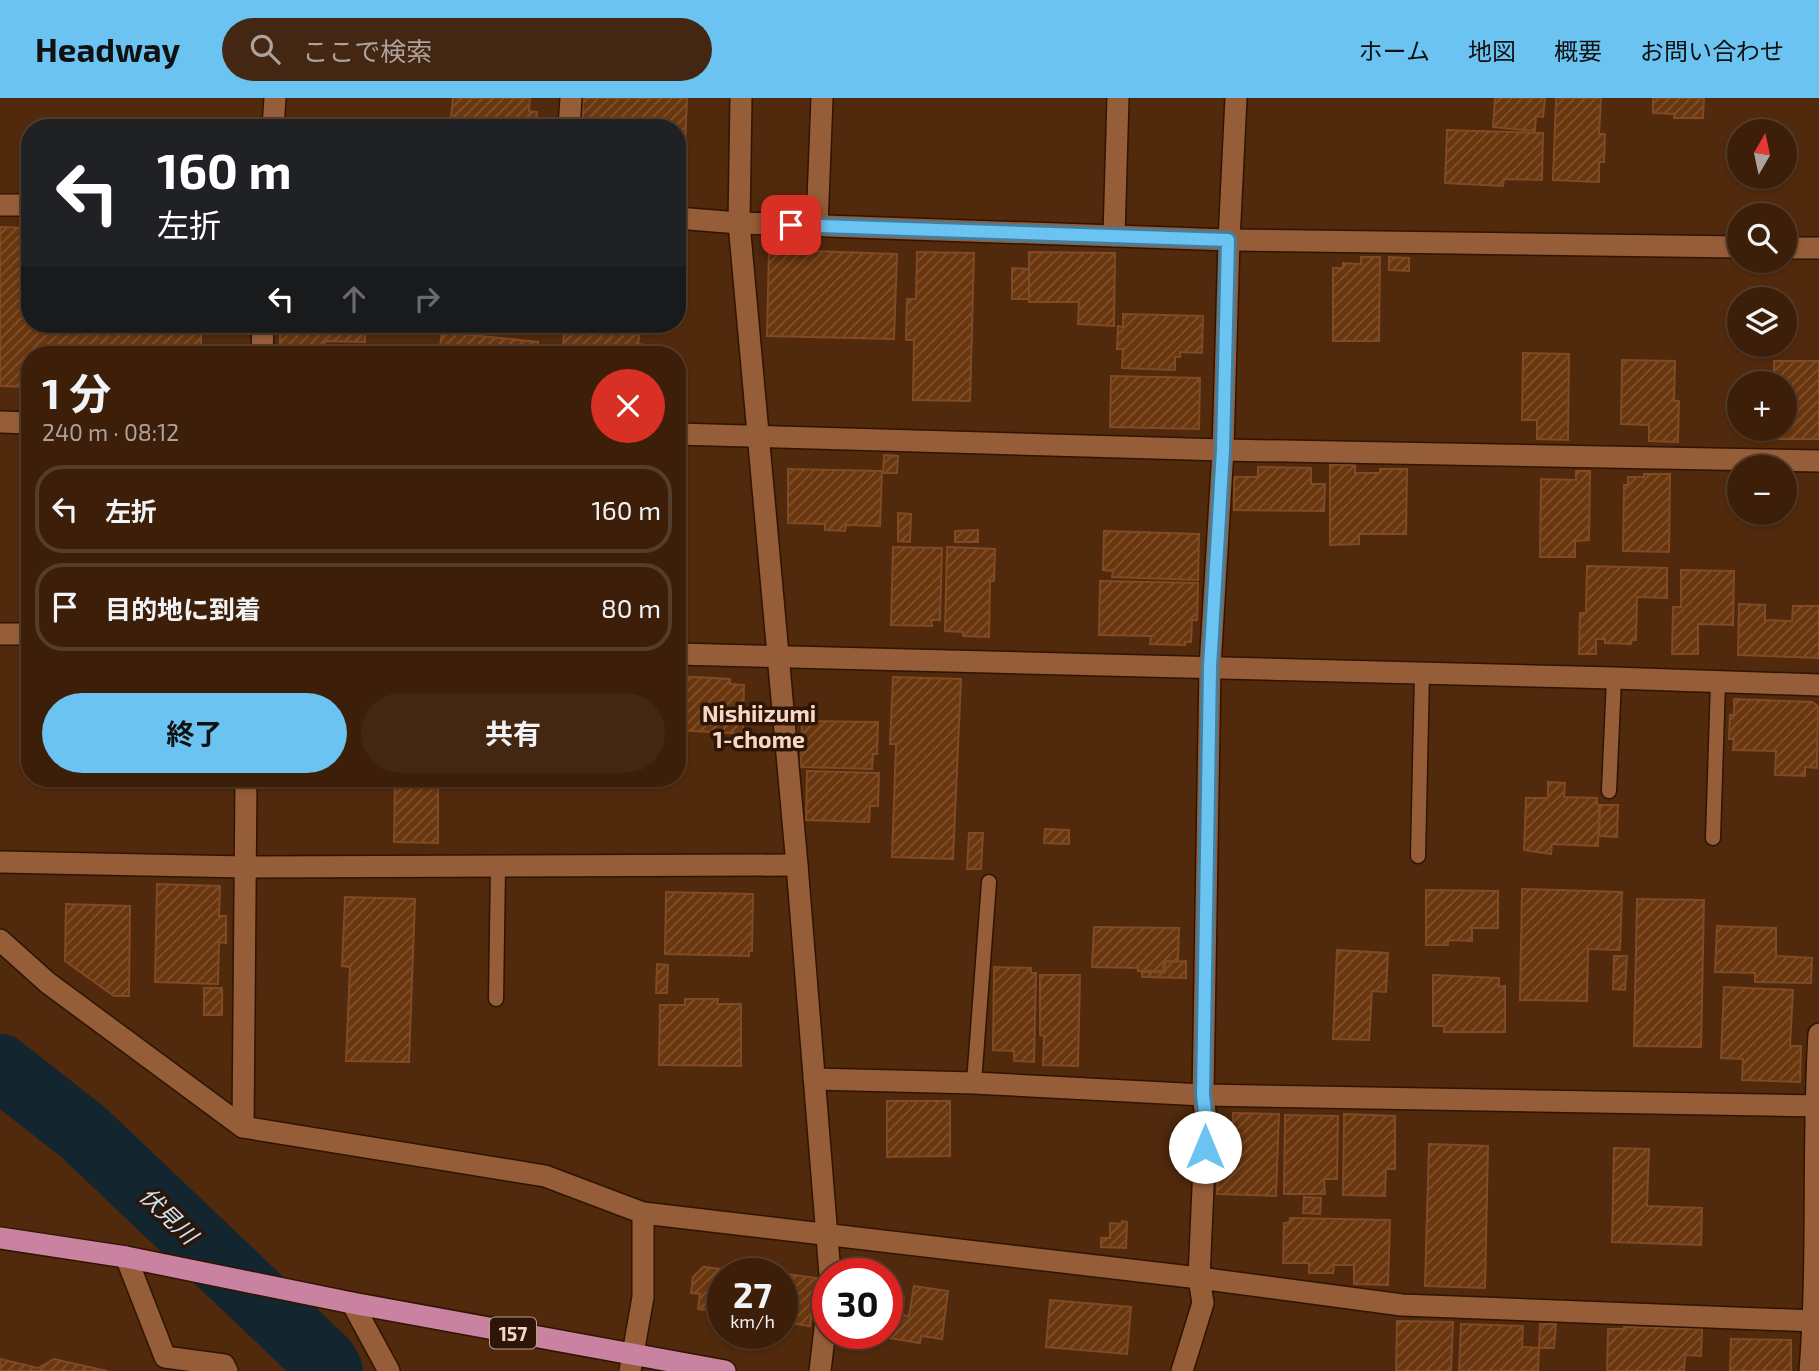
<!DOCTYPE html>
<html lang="ja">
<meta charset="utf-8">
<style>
:root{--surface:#3d1f09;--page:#442712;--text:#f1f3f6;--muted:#ada29c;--line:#563d2a;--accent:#6ac3f1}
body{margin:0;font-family:"Exo 2","Noto Sans JP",sans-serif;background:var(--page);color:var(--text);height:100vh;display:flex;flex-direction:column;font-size:26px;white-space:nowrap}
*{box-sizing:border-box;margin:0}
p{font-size:23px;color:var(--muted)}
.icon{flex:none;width:38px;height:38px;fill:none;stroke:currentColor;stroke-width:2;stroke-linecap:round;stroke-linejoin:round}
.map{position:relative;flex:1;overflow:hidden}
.side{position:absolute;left:21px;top:248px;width:665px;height:441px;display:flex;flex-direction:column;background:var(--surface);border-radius:28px;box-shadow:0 2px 5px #0004,0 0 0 2px var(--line)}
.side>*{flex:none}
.banner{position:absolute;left:21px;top:21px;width:665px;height:214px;border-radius:28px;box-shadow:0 2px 5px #0004,0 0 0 2px var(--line);background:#202124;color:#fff;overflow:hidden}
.needle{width:46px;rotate:9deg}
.tools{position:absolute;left:1727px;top:21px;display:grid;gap:14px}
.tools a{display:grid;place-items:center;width:70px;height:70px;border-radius:50%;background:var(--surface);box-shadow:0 2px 5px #0004,0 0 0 2px var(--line);font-size:35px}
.speed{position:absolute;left:707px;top:1160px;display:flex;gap:14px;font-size:35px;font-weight:700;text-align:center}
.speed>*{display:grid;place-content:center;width:91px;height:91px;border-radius:50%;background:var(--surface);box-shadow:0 2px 5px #0004,0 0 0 2px var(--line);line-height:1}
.speed small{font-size:18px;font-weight:400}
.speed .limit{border:10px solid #d22;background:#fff;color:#111}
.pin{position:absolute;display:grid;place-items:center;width:60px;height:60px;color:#fff;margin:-30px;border-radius:14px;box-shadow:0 4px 10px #0006}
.me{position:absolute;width:77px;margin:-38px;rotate:0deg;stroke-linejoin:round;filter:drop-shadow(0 0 5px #0008)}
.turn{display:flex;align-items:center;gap:24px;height:147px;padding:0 21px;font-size:32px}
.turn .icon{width:91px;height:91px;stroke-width:2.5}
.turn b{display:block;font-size:49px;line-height:60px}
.lanes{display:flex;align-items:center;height:66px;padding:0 21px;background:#0003;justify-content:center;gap:35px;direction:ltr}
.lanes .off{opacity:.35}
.round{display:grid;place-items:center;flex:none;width:74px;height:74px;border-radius:37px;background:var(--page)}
.overview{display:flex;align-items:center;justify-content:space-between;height:119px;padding:0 21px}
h1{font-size:42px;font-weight:700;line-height:52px}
.button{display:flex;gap:14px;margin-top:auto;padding:14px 21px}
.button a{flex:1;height:80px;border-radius:42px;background:var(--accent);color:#111;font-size:28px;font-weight:700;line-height:80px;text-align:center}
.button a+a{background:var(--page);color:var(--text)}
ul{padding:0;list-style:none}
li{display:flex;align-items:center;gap:21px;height:88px;margin:0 14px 10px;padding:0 7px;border:4px solid var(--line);border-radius:28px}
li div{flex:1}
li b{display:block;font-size:26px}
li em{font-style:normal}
header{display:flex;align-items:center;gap:42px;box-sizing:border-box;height:98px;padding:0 35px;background:var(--accent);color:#111}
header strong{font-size:33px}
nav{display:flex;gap:38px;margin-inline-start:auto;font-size:24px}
.search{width:490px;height:63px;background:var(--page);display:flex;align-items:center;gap:18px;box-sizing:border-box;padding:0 24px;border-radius:38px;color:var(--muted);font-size:26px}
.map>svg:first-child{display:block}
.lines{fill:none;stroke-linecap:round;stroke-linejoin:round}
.river{stroke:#13252e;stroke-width:66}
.building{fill:url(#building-hatch);stroke:#7f4a24;stroke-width:2}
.lane-casing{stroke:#301402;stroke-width:17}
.street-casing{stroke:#301402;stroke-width:24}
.highway-casing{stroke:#301402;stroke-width:24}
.lane{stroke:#955d38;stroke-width:14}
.street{stroke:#955d38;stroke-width:21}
.highway{stroke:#c983a0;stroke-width:21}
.route-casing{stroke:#457f9d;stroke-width:18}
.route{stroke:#6ac3f1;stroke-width:12}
.labels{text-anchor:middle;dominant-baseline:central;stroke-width:7;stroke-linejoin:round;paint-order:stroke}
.shield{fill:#2d1607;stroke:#bb9e8b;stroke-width:2}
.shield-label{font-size:19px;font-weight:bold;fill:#f8d8c4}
.neighbourhood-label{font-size:23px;font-weight:bold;fill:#f8d8c4;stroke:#2d1607}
.water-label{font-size:23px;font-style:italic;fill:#c8e3f3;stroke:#2d1607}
</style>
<header>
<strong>Headway</strong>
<div class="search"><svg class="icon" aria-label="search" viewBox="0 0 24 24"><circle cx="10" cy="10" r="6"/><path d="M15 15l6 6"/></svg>ここで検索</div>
<nav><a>ホーム</a><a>地図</a><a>概要</a><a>お問い合わせ</a></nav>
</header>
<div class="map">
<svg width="1819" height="1273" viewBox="0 0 1819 1273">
<defs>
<pattern id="building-hatch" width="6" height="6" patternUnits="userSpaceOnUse" patternTransform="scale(1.75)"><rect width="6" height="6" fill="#6a360e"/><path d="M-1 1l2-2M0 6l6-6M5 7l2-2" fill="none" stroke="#80522f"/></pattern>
</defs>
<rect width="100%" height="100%" fill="#51290c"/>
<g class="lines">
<path class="river" d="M0,969L84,1035L325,1264L330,1273"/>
</g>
<g class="building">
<path d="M453,0H530L529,13L537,14L535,30H450Z"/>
<path d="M583,0H687L685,51H677V30H582Z"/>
<path d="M1495,0H1545L1543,19L1536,18L1535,33L1493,29Z"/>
<path d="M1556,0H1601L1599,36H1605L1604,64H1599V84L1553,82Z"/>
<path d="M1653,0H1704L1703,20H1674L1675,16L1653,15Z"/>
<path d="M1447,32L1543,35L1542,82L1504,81L1503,88L1445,85Z"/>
<path d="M0,129L30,130V226H201V253H228L227,257H30V289L0,288Z"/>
<path d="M769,147H783V152L897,156L894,241L767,238Z"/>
<path d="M917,154L974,155L970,303L913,302L914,242H906L907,201H916Z"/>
<path d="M1029,154L1115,155L1114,228L1078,226L1079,204H1029Z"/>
<path d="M1361,159H1380L1379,243H1333V170H1343V165L1361,166Z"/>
<path d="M1389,159L1409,160V173L1389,172Z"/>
<path d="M1012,170L1029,171V201H1012Z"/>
<path d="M1123,216L1203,218L1202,255L1180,254V259H1175V272L1122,270L1123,251H1117L1118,228L1123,229Z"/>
<path d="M310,226H365V244L325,243L324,257H280V230L310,231Z"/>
<path d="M405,226H477V236L405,228Z"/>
<path d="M565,226H641L638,246L654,248L652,257H577L578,249L563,246Z"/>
<path d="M442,234L538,244L537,257H439Z"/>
<path d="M1523,255L1569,256L1568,342L1537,341V322H1522Z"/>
<path d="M1622,262L1675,263L1674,303H1679L1678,344L1649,343V327L1621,326Z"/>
<path d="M1774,263H1819V341H1773V331H1785V285H1774Z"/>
<path d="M1111,278L1200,280L1199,331L1110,329Z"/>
<path d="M884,357L898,358L897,375H883Z"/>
<path d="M1330,367H1355V375H1380V371H1407L1406,436H1359V446L1330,447Z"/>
<path d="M1258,369L1311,370V386H1325L1324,413L1234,412V379H1258Z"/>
<path d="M788,371L882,373L880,428L846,427L845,433L825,432V426L788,425Z"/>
<path d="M1576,373H1590L1589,442L1575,443V459H1540L1541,381L1576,382Z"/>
<path d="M1644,376H1670L1669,454L1623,453L1624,387H1628V379H1644Z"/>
<path d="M898,415L911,416L910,444L898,443Z"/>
<path d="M978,432V444H955V433Z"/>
<path d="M1104,433L1199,436L1198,482L1112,479L1113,473L1103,472Z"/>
<path d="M893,449L942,450L940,522H931L932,528L891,527Z"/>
<path d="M947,449L995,451L994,483H990L989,539L963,538V534L945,533Z"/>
<path d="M1587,468L1667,470V500L1637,499L1636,542H1632L1631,546L1605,545V541H1596V556H1579L1580,515H1586Z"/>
<path d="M1681,472L1734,473L1733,527L1698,526V556H1672L1673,509H1681Z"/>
<path d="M1100,483L1198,485L1197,522H1192L1191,544H1185V547L1150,546L1151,538L1099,537Z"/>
<path d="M1739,506L1765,507V522L1792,523L1793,508H1819V560L1738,557Z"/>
<path d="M677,578L730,581V586L744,587L743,636L677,632Z"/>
<path d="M893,579L961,581L953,761L892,759L896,646H890Z"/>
<path d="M1734,601L1812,604L1818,608L1817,670L1805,669V678L1775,677L1776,653L1733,652L1734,641H1729L1730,617H1734Z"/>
<path d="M802,623L878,624L877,656H873L872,671L801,669Z"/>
<path d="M807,673L879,675L878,708H870L869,724L806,722Z"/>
<path d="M395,681H438V745L394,744Z"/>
<path d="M1548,684L1565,685L1564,699L1597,700V706L1599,707L1598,748L1552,746L1551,756L1524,752L1526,700H1548Z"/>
<path d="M1600,707H1618L1617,739L1599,738Z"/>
<path d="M1045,731L1069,732V746L1044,745Z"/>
<path d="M969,735H983L981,771H967Z"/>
<path d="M157,786L220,788L219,818H226V845L219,844L218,886L155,884Z"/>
<path d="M1522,791L1622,794L1620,852L1588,851L1587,903L1520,902Z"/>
<path d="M1426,792L1498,793V830H1472V843L1448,842V847H1426Z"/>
<path d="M666,794L753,796L752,853H749V858L665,856Z"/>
<path d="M345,799L415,801L409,964L346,963L350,869L342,868Z"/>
<path d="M1637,801L1704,802L1701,949L1634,948Z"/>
<path d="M66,806L130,808L129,898H114L65,863Z"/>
<path d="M1717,828L1776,830V858L1812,860L1811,885L1755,884V875L1715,874Z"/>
<path d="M1094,829L1179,830L1178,863H1164L1163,873H1138V870L1092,869Z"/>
<path d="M1337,852L1388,855L1386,894L1372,893L1369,942L1333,941Z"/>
<path d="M1614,858H1627L1625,892L1613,891Z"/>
<path d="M1186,863V880L1142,879V874H1165V864Z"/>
<path d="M657,866L668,867L667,895H656Z"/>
<path d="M994,869L1031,870V875H1036L1034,964L1014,963V953L993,952Z"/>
<path d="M1040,877H1080L1078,968L1043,967L1044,938L1040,937Z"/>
<path d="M1433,877L1499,880V889L1505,888V934H1444V928H1433Z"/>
<path d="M1724,889L1793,892L1790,948H1801L1800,984L1742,982L1743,961L1721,960Z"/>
<rect x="204" y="890" width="18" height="27"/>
<path d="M685,901H718L717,906H741V968L659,967L660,907H685Z"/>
<path d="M887,1003H950V1058L887,1059Z"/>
<path d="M1233,1015L1279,1016L1276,1098L1217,1096L1219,1046H1232Z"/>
<path d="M1344,1016L1395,1018V1071H1386L1385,1098L1343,1097Z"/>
<path d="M1285,1017L1338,1018L1337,1081H1324L1325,1096H1284Z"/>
<path d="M1429,1046L1488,1048L1485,1190L1425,1188Z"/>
<path d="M1614,1050L1649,1051L1647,1108L1702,1110L1701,1147L1612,1144Z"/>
<path d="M1304,1099L1321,1100L1320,1116L1303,1115Z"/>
<path d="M1290,1120L1390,1122L1388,1187L1354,1186V1167H1334L1333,1175H1309V1165H1283L1284,1125L1290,1124Z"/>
<path d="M1122,1123L1127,1124L1126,1150L1101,1149V1140H1110V1125L1121,1126Z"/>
<path d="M703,1169H705L759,1176H723V1214L698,1211L700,1196L691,1195L693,1179Z"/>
<path d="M771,1174L817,1180L810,1228L782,1224V1176H770Z"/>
<path d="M914,1188L948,1193L942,1241L921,1238L920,1245L865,1236H887V1197L904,1199L901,1217L909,1218Z"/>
<path d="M1050,1202L1131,1209L1127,1256L1046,1249Z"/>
<path d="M1397,1223L1453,1224L1451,1273H1396Z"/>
<path d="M1461,1226L1523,1228L1522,1249L1539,1250L1538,1273H1459Z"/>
<path d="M1540,1226H1556L1554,1250H1539Z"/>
<path d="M1624,1229L1702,1231L1701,1258L1685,1257L1684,1273H1607L1608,1231H1625Z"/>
<path d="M1731,1241L1791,1242V1273H1730Z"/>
<path d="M0,1261L38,1270L54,1261L107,1273H0Z"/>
</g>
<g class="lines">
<defs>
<g id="lane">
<path d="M1609,693L1614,580"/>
<path d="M1713,740L1718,584"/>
<path d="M1418,758L1422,576"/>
<path d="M496,901L498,769"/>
<path d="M974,985L989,784"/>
</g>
<g id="street">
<path d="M741,0L739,125L797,767L830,1176"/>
<path d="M273,30L275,0"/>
<path d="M569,30L571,0"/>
<path d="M0,107H30"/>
<path d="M677,120L739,125L1229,142L1740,149"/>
<path d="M817,128L822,0"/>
<path d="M1114,138L1118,0"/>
<path d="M1785,150H1819"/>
<path d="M262,257L263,226"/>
<path d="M0,324L30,325"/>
<path d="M677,336L1223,352L1819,363"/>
<path d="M0,536H30"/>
<path d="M677,556L1614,580L1819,587"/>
<path d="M246,681L243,1029L545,1078L643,1115L1199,1180L1402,1207L1814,1223"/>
<path d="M0,764L244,769L797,767"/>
<path d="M0,842L48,885L243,1029"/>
<path d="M814,981L974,985L1203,997L1819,1008"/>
<path d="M126,1159L165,1259L224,1267L227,1273"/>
<path d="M352,1205L389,1273"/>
<path d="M630,1273L643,1199V1115"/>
<path d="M820,1273L828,1205"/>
<path d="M1182,1273L1203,1205L1199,1180L1206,1022L1203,997L1210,569L1223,352L1229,142L1236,0"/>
<path d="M1810,1273C1819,1161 1812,1048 1819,936"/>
</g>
<path id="highway" d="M0,1140L126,1159L352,1205L725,1273"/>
</defs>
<use href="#lane" class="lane-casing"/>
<use href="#street" class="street-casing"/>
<use href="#highway" class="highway-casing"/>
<use href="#lane" class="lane"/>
<use href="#street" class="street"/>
<use href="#highway" class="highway"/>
</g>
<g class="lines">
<defs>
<path id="route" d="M791,127L1228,142L1223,352L1210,569L1203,997L1206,1022L1205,1049"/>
</defs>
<use href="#route" class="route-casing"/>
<use href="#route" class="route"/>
</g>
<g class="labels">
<rect class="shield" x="490" y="1219.5" width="46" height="31" rx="5"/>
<g class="shield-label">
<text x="513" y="1235">157</text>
</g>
<g class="neighbourhood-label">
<text x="759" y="615">Nishiizumi<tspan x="759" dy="26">1-chome</tspan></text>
</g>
<g class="water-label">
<text transform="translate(169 1117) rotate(44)">伏見川</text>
</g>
</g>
</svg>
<div class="tools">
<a><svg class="needle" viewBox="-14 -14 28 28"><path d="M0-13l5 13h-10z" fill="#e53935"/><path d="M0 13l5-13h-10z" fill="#ada29c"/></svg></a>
<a><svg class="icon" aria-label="search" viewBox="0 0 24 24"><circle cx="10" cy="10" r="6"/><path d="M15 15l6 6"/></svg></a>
<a><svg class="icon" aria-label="layers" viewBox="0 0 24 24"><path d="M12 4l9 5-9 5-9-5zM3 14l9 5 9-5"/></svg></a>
<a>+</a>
<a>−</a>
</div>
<div class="speed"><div>27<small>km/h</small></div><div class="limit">30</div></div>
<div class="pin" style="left:791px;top:127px;background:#d93025"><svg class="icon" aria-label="arrive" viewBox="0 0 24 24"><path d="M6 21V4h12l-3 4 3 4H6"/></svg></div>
<svg class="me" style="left:1205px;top:1049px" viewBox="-20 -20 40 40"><circle r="19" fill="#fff"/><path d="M0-13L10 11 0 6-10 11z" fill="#6ac3f1"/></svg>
<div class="banner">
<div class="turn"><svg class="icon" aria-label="left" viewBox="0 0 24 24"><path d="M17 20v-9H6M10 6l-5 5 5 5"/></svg><div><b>160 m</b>左折</div></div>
<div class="lanes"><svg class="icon" aria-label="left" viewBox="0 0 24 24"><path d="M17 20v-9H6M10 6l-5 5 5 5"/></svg><svg class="icon off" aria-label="ahead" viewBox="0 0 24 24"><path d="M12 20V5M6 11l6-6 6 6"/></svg><svg class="icon off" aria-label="right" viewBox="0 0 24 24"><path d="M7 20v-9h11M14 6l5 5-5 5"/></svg></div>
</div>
<section class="side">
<div class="overview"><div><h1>1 分</h1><p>240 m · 08:12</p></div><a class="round" style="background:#d93025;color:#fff"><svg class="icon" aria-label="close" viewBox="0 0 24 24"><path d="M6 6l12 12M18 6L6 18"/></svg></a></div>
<ul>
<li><svg class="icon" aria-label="left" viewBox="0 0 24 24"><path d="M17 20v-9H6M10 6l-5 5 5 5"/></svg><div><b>左折</b></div><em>160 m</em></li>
<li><svg class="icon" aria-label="arrive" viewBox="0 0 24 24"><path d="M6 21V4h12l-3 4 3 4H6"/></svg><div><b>目的地に到着</b></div><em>80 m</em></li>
</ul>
<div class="button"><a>終了</a><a>共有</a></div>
</section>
</div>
